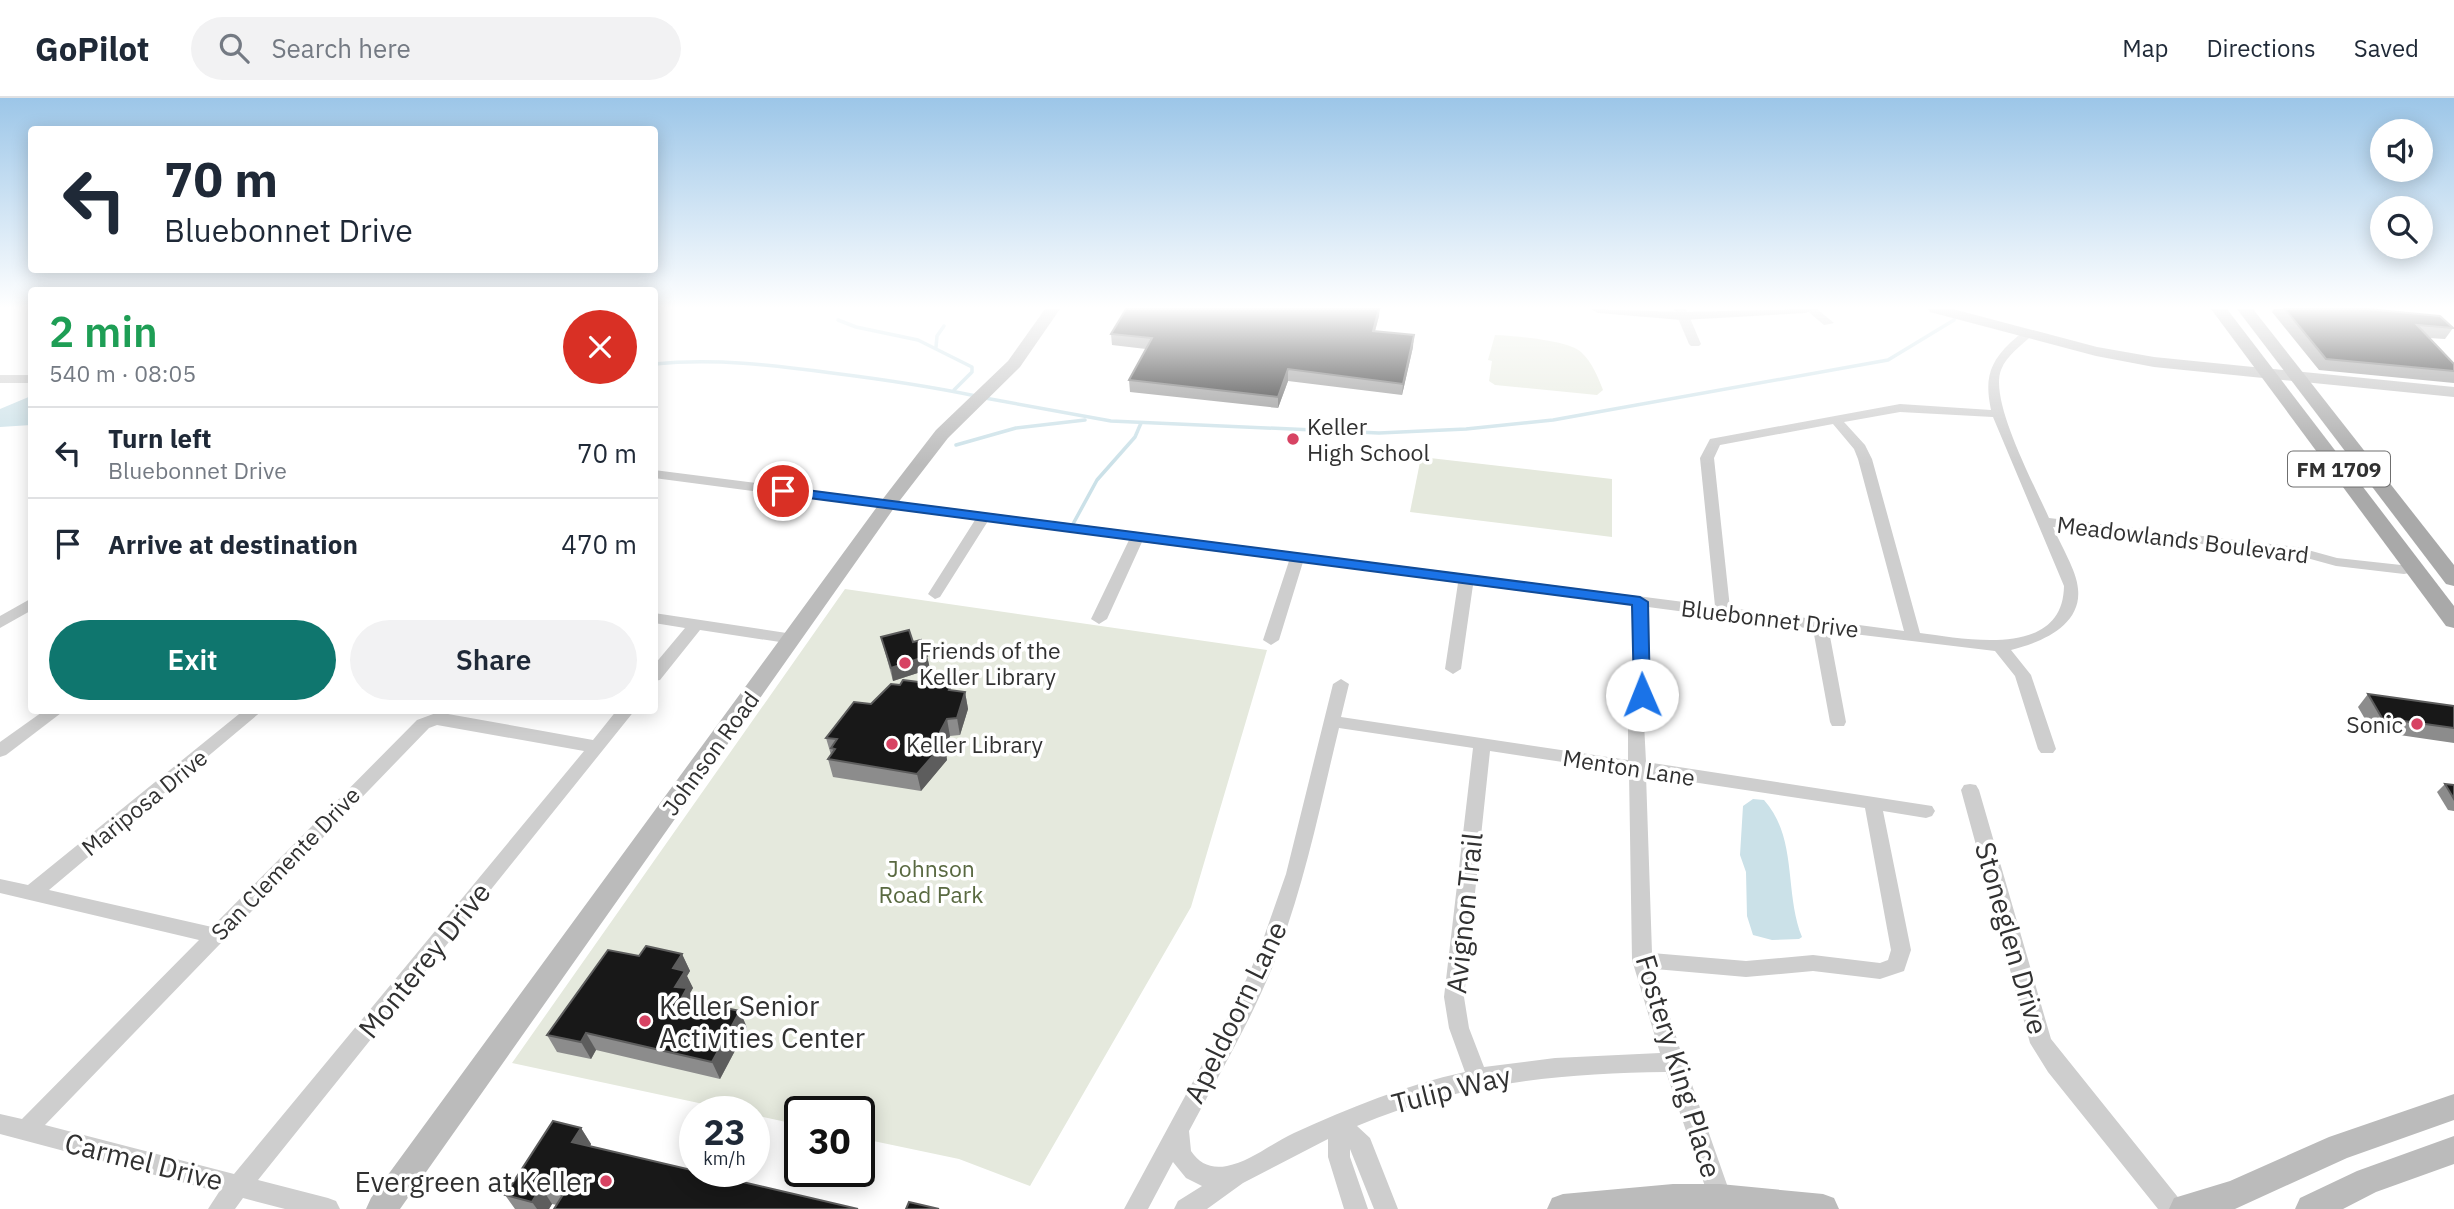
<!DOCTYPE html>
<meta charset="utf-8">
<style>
:root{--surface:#fff;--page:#f2f2f3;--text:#1f2937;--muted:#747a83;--line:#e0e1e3;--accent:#0f766e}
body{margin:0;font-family:"IBM Plex Sans",sans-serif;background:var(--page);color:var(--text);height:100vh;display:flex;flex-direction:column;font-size:26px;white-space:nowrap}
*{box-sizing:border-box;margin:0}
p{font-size:23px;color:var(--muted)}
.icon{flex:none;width:38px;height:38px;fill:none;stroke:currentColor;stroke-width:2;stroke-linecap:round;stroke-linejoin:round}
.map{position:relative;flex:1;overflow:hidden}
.side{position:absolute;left:28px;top:189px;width:630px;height:427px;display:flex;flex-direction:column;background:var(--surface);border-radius:7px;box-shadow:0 4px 18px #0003}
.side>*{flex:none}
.guide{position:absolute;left:28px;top:28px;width:630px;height:147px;border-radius:7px;box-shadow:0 4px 18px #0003;background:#fff;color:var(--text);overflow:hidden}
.tools{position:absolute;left:2370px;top:21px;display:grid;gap:14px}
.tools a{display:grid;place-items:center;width:63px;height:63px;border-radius:50%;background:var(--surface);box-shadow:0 4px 18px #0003;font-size:35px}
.speed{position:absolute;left:679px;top:998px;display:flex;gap:14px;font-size:35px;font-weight:700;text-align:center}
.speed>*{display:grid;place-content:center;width:91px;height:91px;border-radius:50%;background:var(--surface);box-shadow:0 4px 18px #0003;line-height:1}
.speed small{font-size:18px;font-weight:400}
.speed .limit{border:4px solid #111;border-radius:10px;background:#fff;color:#111}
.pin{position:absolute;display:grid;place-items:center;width:60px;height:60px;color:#fff;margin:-30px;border:4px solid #fff;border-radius:50%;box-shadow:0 2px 7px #0007}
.me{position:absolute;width:77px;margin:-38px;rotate:359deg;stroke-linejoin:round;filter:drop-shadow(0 0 5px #0008)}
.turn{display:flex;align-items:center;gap:24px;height:147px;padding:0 21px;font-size:32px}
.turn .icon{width:91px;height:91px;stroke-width:2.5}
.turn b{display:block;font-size:49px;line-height:60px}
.round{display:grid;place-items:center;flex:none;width:74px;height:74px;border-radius:37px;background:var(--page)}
.headline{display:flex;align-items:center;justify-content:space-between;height:119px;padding:0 21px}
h1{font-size:42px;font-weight:600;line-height:52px;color:#1e9e55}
.cta{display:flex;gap:14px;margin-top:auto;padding:14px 21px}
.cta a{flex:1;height:80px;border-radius:42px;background:var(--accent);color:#fff;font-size:28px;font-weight:600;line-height:80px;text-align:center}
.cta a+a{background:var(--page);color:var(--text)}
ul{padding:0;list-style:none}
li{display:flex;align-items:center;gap:21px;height:91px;padding:0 21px;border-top:2px solid var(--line)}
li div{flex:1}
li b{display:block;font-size:26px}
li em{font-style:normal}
header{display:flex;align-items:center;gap:42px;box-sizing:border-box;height:98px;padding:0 35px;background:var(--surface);border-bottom:2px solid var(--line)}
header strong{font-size:33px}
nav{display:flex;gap:38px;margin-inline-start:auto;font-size:24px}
.search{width:490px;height:63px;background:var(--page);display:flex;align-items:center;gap:18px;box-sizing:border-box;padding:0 24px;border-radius:38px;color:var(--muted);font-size:26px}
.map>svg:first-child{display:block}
.green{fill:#e5e9dd}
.water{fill:#cbe1e8}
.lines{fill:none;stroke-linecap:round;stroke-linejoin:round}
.stream{stroke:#cbe1e8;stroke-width:3.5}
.street{fill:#cecece;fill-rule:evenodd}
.secondary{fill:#bbb;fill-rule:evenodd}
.primary{fill:#a9a9a9;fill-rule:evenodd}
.wall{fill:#8c8c8c}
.shaded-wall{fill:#5d5d5d}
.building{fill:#181818;stroke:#5d5d5d;stroke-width:2}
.route{fill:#1a73e8;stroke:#114b97;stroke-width:2}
.poi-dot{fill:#d74363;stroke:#fff;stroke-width:2.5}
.labels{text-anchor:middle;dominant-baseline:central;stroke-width:7;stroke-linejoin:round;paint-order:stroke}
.shield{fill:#fff;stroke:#6f6f6f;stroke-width:2}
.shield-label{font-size:21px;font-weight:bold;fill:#313131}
.poi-label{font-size:23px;fill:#313131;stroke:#fff;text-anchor:start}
.street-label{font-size:23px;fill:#313131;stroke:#fff}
.park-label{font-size:23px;fill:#596941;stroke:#fff}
.near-street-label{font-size:28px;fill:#313131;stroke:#fff}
.near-poi-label{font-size:28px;fill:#313131;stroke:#fff;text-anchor:start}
</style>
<header>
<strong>GoPilot</strong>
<div class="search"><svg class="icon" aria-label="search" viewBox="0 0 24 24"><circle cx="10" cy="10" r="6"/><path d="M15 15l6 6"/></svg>Search here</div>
<nav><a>Map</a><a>Directions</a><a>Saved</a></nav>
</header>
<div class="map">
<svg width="2454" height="1111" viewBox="0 0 2454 1111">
<rect width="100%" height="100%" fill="#fff"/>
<g class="green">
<path d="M1495,237C1514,238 1568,242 1581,254C1592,264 1598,279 1603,292L1597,297L1495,287L1489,283L1492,263L1488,262Z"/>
<path d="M1421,359L1612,381V439L1410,414Z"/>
<path d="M845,491L1267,552L1191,809L1030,1088L959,1061L859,1040V1013H800V1027L754,1017V1013H736L512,965Z"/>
</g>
<g class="water">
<path d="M31,298V327L0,329V311Z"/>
<path d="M1753,701L1764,702C1798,740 1784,794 1802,839L1799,841L1772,842L1753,837L1747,818L1746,774L1740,757L1743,708Z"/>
</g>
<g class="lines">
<g class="stream">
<path d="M838,222L856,229L918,242L972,269V274L954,292"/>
<path d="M936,249L937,238L944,228"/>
<path d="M654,266C714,260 773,267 832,275C880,281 928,288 976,298"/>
<path d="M985,300L1111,323L1379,335L1466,331L1553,322L1888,262L1954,222"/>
<path d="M956,347L1016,330L1085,322"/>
<path d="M1073,426L1097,382L1135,339L1141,325"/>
</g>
<g class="street">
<path d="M1674,211H1686L1701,246L1699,248H1691L1689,246Z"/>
<path d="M1805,211H1817L1834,225L1824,227Z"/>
<path d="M2028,232L2034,235C2023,247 2007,256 2001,272C1989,303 2035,388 2049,420L2297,449L2337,460L2401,467L2411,462L2418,466L2409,475L2404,476L2336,468L2296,457L2053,429C2060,446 2077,473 2078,491C2082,528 2040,545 2011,552L2031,577L2056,651L2053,655H2041L2038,651L2015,578L1995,553L1829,533L1846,624L1844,628H1832L1830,624L1813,531L1648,509L1650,597L1642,603L1634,597L1633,507L1473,487L1461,571L1453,576L1445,571L1458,485L1303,464L1279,542L1271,547L1263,542L1289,463L1142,444L1107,521L1099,526L1091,521L1129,442L988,423L940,499L935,501L928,496L975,422L654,380V372L1715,508L1700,360L1710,341L1900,306L1991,312C1985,283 1988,266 2010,245C2016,240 2021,234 2028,232ZM1900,314L1993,319L2064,488C2063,561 1966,541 1920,535L1872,361L1865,347L1844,324ZM1833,326L1854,351L1858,361L1904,533L1730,510L1714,360L1720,347Z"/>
<rect x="0" y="277" width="32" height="8"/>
<path d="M32,500V512L0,530V518Z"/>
<path d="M654,515L793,536L801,541L793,546L700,532L660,582L654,583V567L685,530L654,525Z"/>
<path d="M1341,581L1349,586L1341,619L1628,662V625L1630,621H1642L1644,625L1646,664L1932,708L1935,713L1932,718L1926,720L1883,713L1911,852L1904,873L1880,881L1813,873L1746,879L1655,871L1684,964L1732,1101L1728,1109L1723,1111L1712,1109L1666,974C1559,975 1455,986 1357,1028L1370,1040L1398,1111H1374L1350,1051V1059L1368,1111H1344L1328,1059V1041L1243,1085L1207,1111H1174L1178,1103L1202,1088L1186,1080L1173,1064L1148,1111H1124L1236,904L1259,853L1286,776L1333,586ZM1339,630L1473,650L1444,899L1449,930L1465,974C1405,987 1349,1010 1294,1035C1272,1045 1250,1064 1227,1068C1211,1071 1200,1066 1191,1053L1189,1033C1220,974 1256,915 1279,852C1306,780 1321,704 1339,630ZM1490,653L1629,674L1632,862L1660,955L1555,960L1484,969L1469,930L1464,899ZM1646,677L1865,710L1891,852L1888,862L1880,865L1813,857L1746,863L1652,855Z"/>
<path d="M45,612H65L6,657L0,659V644Z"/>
<path d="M244,612H263L49,792L212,829L417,622L436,615L448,616L593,642L617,612H635L258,1082L328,1100L336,1103L340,1111H285L243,1100L235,1111H208L219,1094L0,1036V1016L22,1021L199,842L0,795V781L28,787ZM437,627L584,653L234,1076L45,1027L429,630Z"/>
<path d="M1970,686L1976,687L1979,692L2051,941L2181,1103L2185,1111H2158L2048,974L2030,945L1961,692L1964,687Z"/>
</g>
<g class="secondary">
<path d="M1045,211H1060L1020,269L948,340L894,410L400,1111H366L371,1100L882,402L936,332L1008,263Z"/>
<path d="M1591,211L1682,214L1813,211L1806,215L1682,222L1598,215Z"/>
<path d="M1928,211H1953L2097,249L2154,259L2454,289V299L2154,269L2096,258L1930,214Z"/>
<path d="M2454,996V1022L2347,1060L2235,1111H2169L2174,1100L2230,1083L2329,1039Z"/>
<path d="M2454,1038V1066L2376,1094L2343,1111H2295L2300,1100L2357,1073Z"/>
<path d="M1673,1086H1720L1823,1096L1834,1100L1839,1111H1547L1552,1100L1563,1096Z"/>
</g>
<g class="primary">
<path d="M2211,211H2227L2454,508V530L2446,528Z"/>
<path d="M2237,211H2253L2454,467V488L2446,486Z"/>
</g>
</g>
<g class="wall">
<path d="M1126,211H1380L1379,218L1375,233L1413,249L1402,297L1288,283L1278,310L1130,294L1129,282L1146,251L1112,247L1111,236Z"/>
<path d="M2274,211H2367L2453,230L2445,241L2429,240L2454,266V285L2319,272L2272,214Z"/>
<path d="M881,539L913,544L927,558L930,571L893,583Z"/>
<path d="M952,592L965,594L968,611L960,637L950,638L945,649L947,662L921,693L833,679L828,661L831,657L826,640L871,606Z"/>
<path d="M2368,596L2454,608V645L2372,633L2358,609Z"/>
<path d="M2445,686L2454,687V713L2448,712L2437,694Z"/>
<path d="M682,856L690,873L687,878L693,890L690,895L693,903L740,913L747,930L720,981L596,952L591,961L557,954L547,937L639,858Z"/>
<path d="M581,1030L591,1046L590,1049L858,1111L557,1107L552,1106L549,1111H515L505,1097Z"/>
</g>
<g class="shaded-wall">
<path d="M1379,211V218L1372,244L1373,233Z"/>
<path d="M1414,237L1413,249L1402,297L1403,286Z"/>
<path d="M1288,271V283L1278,310V299Z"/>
<path d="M927,558L930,571L893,583L891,570Z"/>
<path d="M965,594L968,611L960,637L957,620Z"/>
<path d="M947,621L950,638L945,649L947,662L921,693L917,676Z"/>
<path d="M682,856L690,873L687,878L693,890L690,895L695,907L683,906L675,889L673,870Z"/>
<path d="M740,913L747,930L720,981L712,964Z"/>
<path d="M586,935L596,952L591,961L581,944Z"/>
<path d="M581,1030L591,1046L582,1061L572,1044Z"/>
<path d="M541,1089L552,1106L549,1111H537L532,1104Z"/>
</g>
<g class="building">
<path d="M1126,211H1379L1373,233L1414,237L1403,286L1288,271L1278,299L1129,282L1152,240L1111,236Z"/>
<path d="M2285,211H2367L2440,218L2453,230L2417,227L2454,266V273L2326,261Z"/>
<path d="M909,532L913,544L921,542L927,558L891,570L881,539Z"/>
<path d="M903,582L951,588L949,592L965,594L957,620L947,621L939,636L944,645L917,676L828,661L835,651L831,650L837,641L826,640L854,604L871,606L891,586L900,587Z"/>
<path d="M2368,596L2454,608V630L2382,620Z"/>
<path d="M2445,686L2454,687V701Z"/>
<path d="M646,848L682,856L673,870L685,873L675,889L687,890L681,901L740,913L712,964L586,935L581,944L547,937L608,852L639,858Z"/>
<path d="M553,1023L581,1030L572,1044L858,1111H554L564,1095L541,1089L532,1104L505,1097Z"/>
<path d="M909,1104L939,1111H906Z"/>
</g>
<linearGradient id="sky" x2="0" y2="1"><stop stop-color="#9cc6e8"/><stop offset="0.57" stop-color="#fff"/><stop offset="1" stop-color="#fff" stop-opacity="0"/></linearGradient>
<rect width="2454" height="367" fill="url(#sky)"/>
<path class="route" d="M783,389L1640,499L1648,504L1650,597L1642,602L1634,597L1632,507L778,396L776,393Z"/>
<g class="poi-dot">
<circle cx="1293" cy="341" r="7"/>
<circle cx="905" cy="565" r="7"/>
<circle cx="2417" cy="626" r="7"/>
<circle cx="892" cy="646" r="7"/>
<circle cx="645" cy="923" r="7"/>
<circle cx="606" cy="1083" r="7"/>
</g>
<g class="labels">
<rect class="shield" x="2288" y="353.5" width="102" height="35" rx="5"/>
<g class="shield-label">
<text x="2339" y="371">FM 1709</text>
</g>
<g class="poi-label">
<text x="1307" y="328">Keller<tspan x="1307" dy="26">High School</tspan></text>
<text x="919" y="552">Friends of the<tspan x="919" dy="26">Keller Library</tspan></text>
<text x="2403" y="626" text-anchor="end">Sonic</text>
<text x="906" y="646">Keller Library</text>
</g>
<g class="street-label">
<text transform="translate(2183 441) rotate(7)">Meadowlands Boulevard</text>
<text transform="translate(1770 520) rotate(7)">Bluebonnet Drive</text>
<text transform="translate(710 655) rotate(-54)">Johnson Road</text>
<text transform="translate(1629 669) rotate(9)">Menton Lane</text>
<text transform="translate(144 704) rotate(-39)">Mariposa Drive</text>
<text transform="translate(285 765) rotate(-46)">San Clemente Drive</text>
</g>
<g class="park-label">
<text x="931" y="770">Johnson<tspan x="931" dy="26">Road Park</tspan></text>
</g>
<g class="near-street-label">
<text transform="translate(1464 815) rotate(-84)">Avignon Trail</text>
<text transform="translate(2012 840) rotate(74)">Stoneglen Drive</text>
<text transform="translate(424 862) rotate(-51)">Monterey Drive</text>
<text transform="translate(1235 914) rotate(-64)">Apeldoorn Lane</text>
<text transform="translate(1679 968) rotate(73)">Fostery King Place</text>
<text transform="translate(1451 991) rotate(-14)">Tulip Way</text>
<text transform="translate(144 1063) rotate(14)">Carmel Drive</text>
</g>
<g class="near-poi-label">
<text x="659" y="907">Keller Senior<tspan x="659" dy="32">Activities Center</tspan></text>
<text x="592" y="1083" text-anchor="end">Evergreen at Keller</text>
</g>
</g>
</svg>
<div class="tools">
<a><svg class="icon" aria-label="sound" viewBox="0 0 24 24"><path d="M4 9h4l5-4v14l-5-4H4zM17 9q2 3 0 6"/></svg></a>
<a><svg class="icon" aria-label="search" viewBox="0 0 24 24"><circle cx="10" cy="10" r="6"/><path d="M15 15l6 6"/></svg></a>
</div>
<div class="speed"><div>23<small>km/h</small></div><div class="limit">30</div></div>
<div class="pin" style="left:783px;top:393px;background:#d93025"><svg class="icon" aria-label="arrive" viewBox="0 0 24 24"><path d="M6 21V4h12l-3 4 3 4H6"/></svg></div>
<svg class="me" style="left:1642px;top:597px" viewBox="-20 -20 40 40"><circle r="19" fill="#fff"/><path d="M0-13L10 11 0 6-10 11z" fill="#1a73e8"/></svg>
<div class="guide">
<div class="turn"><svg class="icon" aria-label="left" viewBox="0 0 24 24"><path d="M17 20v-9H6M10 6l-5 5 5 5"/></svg><div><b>70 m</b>Bluebonnet Drive</div></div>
</div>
<section class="side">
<div class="headline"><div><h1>2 min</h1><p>540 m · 08:05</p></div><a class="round" style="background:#d93025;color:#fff"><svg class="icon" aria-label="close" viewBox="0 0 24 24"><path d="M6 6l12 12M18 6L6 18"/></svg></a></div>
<ul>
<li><svg class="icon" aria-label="left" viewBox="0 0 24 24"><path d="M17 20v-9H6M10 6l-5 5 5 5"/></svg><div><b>Turn left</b><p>Bluebonnet Drive</p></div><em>70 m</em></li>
<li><svg class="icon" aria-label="arrive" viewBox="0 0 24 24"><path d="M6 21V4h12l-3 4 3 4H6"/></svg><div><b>Arrive at destination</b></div><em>470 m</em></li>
</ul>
<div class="cta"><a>Exit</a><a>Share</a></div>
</section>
</div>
